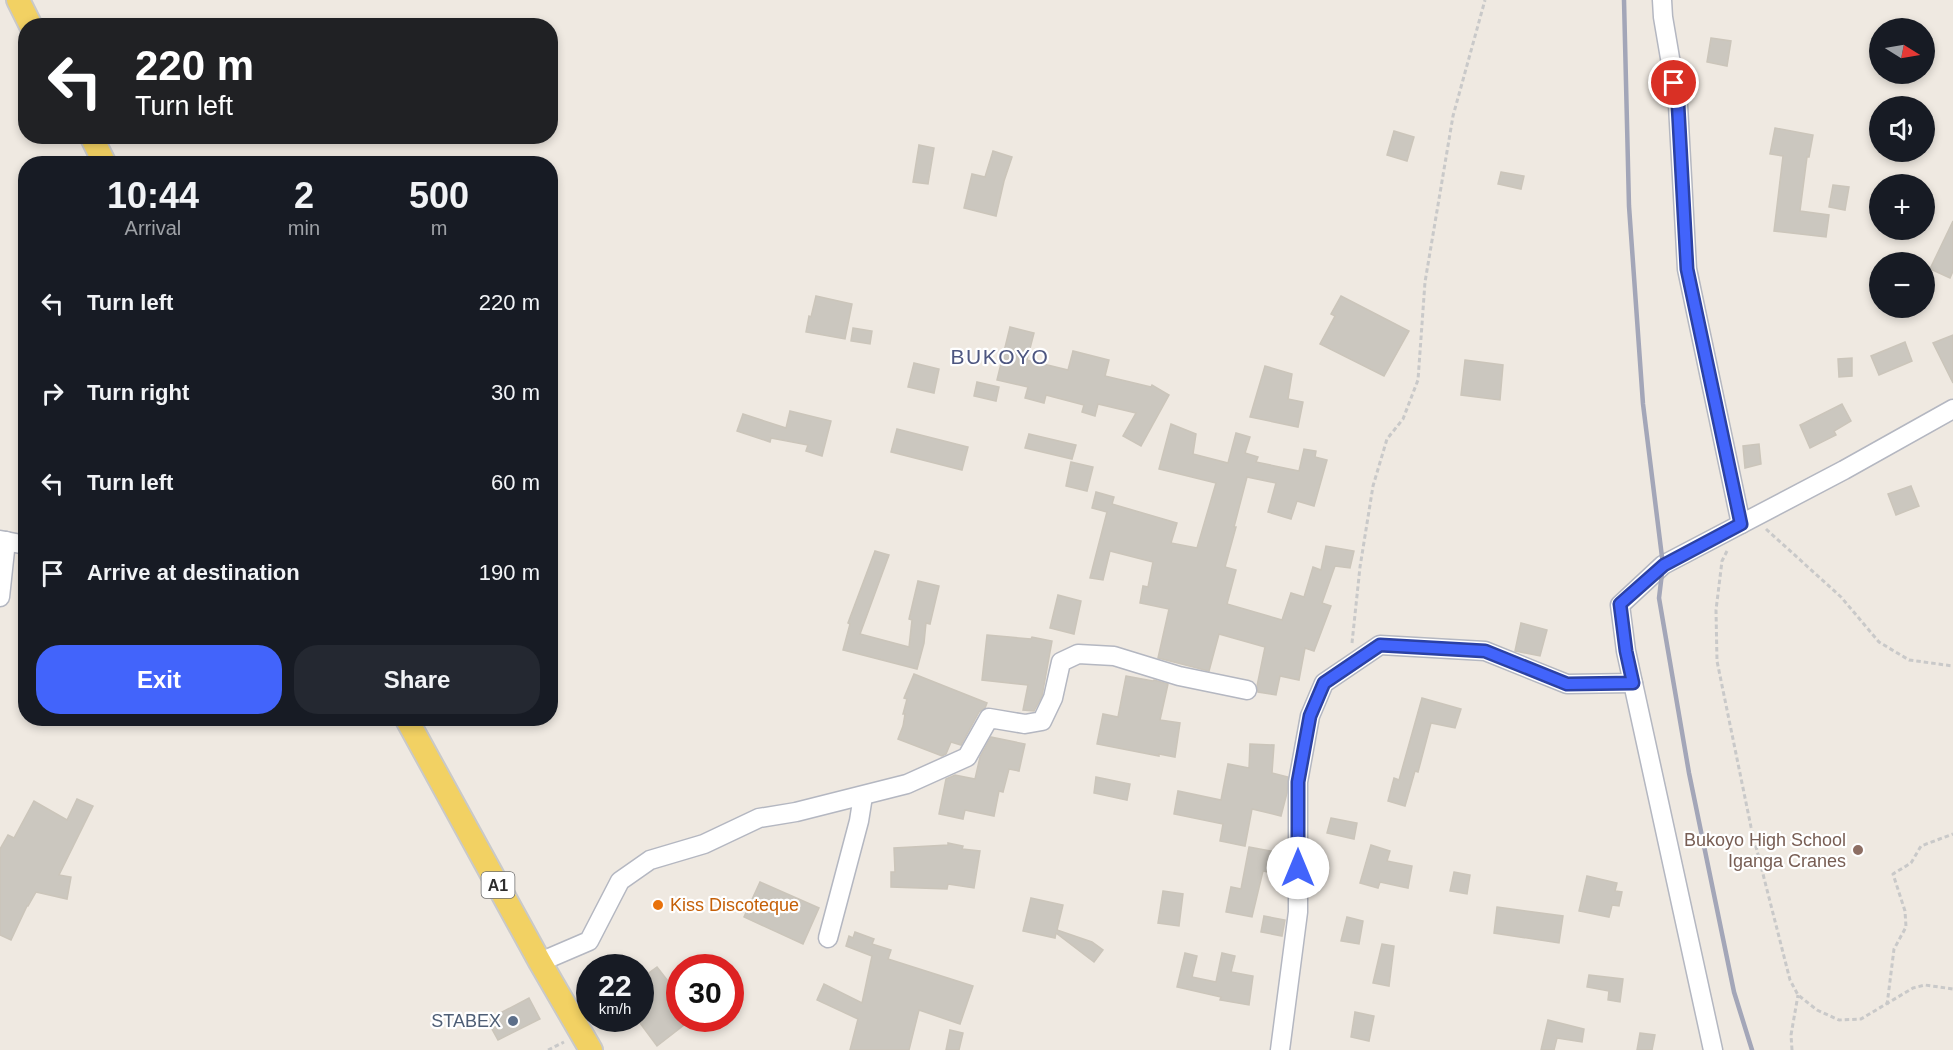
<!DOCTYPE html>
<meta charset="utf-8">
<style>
:root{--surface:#171b24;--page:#242831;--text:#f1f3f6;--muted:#9ea1a6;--accent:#4264fb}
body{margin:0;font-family:Helvetica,sans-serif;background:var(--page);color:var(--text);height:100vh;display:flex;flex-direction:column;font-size:22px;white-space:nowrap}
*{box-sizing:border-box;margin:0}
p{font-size:20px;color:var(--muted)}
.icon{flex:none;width:33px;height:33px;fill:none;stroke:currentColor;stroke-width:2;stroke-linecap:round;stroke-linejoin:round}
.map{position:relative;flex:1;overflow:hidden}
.details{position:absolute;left:18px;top:156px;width:540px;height:570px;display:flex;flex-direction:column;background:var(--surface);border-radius:24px;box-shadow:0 3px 9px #0003}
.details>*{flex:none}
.banner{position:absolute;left:18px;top:18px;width:540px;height:126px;border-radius:24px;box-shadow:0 3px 9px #0003;background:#202124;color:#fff;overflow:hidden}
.needle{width:39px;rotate:101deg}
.tools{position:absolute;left:1869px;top:18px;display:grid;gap:12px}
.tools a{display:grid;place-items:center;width:66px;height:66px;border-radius:50%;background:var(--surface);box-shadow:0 3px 9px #0003;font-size:30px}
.speed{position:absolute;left:576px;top:954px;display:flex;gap:12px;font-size:30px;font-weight:700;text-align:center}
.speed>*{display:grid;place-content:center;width:78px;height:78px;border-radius:50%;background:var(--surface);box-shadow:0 3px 9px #0003;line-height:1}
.speed small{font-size:15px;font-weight:400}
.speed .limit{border:9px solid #d22;background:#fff;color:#111}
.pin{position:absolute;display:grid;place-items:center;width:51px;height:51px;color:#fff;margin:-26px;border:3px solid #fff;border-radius:50%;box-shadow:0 2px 6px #0007}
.me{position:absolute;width:66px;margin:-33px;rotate:0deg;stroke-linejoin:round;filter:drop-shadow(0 0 4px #0008)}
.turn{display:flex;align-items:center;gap:21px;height:126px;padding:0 18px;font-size:27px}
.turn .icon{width:78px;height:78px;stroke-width:2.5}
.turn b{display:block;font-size:42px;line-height:51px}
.eta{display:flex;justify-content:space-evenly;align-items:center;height:102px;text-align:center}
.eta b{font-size:36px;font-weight:600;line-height:42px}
.button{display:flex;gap:12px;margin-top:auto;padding:12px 18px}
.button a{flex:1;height:69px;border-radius:24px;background:var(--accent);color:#fff;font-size:24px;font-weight:600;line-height:69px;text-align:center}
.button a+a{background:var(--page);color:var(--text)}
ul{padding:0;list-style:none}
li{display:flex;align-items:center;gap:18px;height:90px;padding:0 18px}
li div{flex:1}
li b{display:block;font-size:22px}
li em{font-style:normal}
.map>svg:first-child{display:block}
.building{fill:#cbc7bf;stroke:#cbc5ba;stroke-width:1.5}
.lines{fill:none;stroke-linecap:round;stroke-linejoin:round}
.minor-casing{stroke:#b4b7c1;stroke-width:21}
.major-casing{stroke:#c9c9c9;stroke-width:26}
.path{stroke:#c9c9c9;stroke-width:3;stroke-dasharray:4.5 3;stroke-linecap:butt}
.minor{stroke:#fff;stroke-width:18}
.major{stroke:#f2d163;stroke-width:22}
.rail{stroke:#a3a6b8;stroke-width:4.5}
.route-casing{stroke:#2b41a3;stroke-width:15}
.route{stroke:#4264fb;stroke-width:10}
.education-dot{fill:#8d6e63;stroke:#fff;stroke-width:2}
.food-dot{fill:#e8710a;stroke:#fff;stroke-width:2}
.service-dot{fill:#5c6f8a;stroke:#fff;stroke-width:2}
.labels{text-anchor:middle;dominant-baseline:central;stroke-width:4.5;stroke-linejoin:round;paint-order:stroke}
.shield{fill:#fff;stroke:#6d6d6d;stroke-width:1.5}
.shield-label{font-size:16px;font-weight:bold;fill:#2e2e2e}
.education-label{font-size:18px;fill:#785e54;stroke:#fff;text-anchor:end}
.food-label{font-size:18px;fill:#c56008;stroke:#fff;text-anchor:start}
.service-label{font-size:18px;fill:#4e5e75;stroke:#fff;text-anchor:end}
.quarter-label{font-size:21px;letter-spacing:1.5px;fill:#4d5680;stroke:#fff}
</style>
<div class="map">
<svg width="1953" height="1050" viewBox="0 0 1953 1050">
<rect width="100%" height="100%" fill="#efe9e1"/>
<g class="building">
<path d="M1711,38L1731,41L1727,66L1707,62Z"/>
<path d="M1775,128L1813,135L1809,157H1807L1800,211L1829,215L1826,237L1774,231L1783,156L1770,154Z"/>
<path d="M1394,131L1414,137L1407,161L1387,155Z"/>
<path d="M919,145L934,148L928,184L913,182Z"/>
<path d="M993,151L1012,157L1004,181L996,216L964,208L972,174L985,177Z"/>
<path d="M1501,172L1524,176L1521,189L1498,184Z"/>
<path d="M1833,185L1849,187L1845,210L1829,207Z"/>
<path d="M1953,221V271L1950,278L1930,269Z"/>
<path d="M816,296L852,304L845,339L806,332L809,316L811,317Z"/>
<path d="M1341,296L1409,331L1384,376L1320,344L1335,316L1331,314Z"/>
<path d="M1010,327L1034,333L1027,360L1068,370L1073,351L1109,360L1105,376L1151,387L1152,385L1169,395L1141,446L1123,436L1136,413L1098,404L1095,416L1082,412L1084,405L1046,395L1044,403L1025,398L1028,387L997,380Z"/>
<path d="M853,328L872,331L870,344L851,341Z"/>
<path d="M1953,335V383L1933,343Z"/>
<path d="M1905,342L1912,361L1879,375L1871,356Z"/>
<path d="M1852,358V376L1839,377L1838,359Z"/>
<path d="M1465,360L1503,365L1500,400L1461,395Z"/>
<path d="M914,363L939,369L934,393L908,387Z"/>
<path d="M1265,366L1292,374L1288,399L1303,402L1298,427L1250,417Z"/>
<path d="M977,382L999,387L996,401L974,396Z"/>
<path d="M1842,404L1851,421L1834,431L1836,435L1810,448L1800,425Z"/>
<path d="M790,411L831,421L822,456L806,451L808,445L771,438L770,442L737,431L743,414L786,428Z"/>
<path d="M1171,424L1196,434L1193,454L1228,463L1236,433L1250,437L1245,453L1258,457L1256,462L1299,471L1304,449L1316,451L1315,457L1327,460L1314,506L1297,501L1291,519L1268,512L1276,483L1247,477L1234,527H1236L1225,567L1236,570L1227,604L1282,620L1291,593L1304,597L1313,567L1321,570L1326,546L1354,551L1350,568L1335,566L1322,603L1331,606L1314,651L1305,648L1299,680L1280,676L1276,695L1258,692L1257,686L1265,647L1219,634L1209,671L1158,658L1169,609L1140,603L1143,586L1148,587L1153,562L1110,551L1103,580L1090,578L1107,512L1092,508L1096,492L1114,497L1112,504L1177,523L1171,543L1197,548L1216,483L1159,469Z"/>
<path d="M897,429L968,447L962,470L891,452Z"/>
<path d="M1029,434L1076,445L1072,459L1025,448Z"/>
<path d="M1759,444L1761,464L1745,468L1743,446Z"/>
<path d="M1071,462L1093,467L1087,491L1066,486Z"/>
<path d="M1911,486L1919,506L1896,515L1888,494Z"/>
<path d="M875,551L889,555L860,634L909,647L912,620L909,619L918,581L939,586L930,624L926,623L924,643L917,669L843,650L850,624L848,623Z"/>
<path d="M1058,595L1081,601L1074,634L1050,628Z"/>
<path d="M1521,623L1547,630L1540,656L1515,651Z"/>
<path d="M987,635L1031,639L1032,637L1052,641L1042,696L1034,711L1023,710L1028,685L982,680Z"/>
<path d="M914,674L987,703L985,708L979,712L961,745L951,742L946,754L942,756L898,739L903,726L905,714H903L907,699L904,698Z"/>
<path d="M1126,676L1153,681L1154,680L1168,684L1160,720L1180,723L1175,757L1159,754V756L1097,744L1103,714L1118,717Z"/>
<path d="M1422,698L1461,709L1455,728L1431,723L1418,772L1415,771L1405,806L1388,801L1394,778L1399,780Z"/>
<path d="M991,737L1025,744L1019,771L1009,769L1003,792L999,791L994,816L965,810L963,819L939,814L946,779L955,775L975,779L980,757Z"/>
<path d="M1250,744L1274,745L1272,773L1288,777L1287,793L1281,816L1252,809L1245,846L1220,841L1223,824L1174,814L1178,791L1221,800L1228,764L1249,768Z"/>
<path d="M1096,777L1130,784L1127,800L1094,793Z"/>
<path d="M77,799L93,806L59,875L71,877L67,899L36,892L28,906H27L11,940L0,935V849L8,835L14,838L34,801L67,820Z"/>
<path d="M1331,818L1357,823L1354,839L1327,833Z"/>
<path d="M948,843L963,846L962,849L980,851L974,888L948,884L947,889L891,887V872H895L894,848L948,845Z"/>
<path d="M1371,845L1390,851L1387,861L1412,866L1408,888L1380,882L1378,888L1360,883Z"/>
<path d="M1249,847L1287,854L1284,875L1263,871L1252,917L1226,912L1231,887L1241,889Z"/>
<path d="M1454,872L1470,875L1467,894L1450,891Z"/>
<path d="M1587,876L1617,883L1615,891L1622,892L1619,906L1612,905L1609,917L1579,911Z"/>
<path d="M760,882L819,908L803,944L744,917Z"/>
<path d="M1163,891L1183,894L1179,926L1158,923Z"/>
<path d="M1031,898L1063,905L1057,930L1092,942L1103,950L1094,962L1056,933L1055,938L1023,931Z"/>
<path d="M1497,907L1563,916L1559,943L1494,933Z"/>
<path d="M1264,916L1285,920L1282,936L1261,932Z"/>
<path d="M1347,917L1363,921L1359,944L1341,941Z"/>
<path d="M855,932L874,939L872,944L891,950L888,959L973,986L960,1024L919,1010L909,1050H850L858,1019L817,1000L824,984L862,1003L872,956L846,946L849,936L853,938Z"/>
<path d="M1382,944L1394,946L1389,986L1373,983Z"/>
<path d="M1185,953L1197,956L1192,977L1216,982L1222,953L1235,956L1231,972L1253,976L1249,1005L1220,1000L1221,997L1177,987Z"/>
<path d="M657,967L671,985L680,1001V1018H693L657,1046L640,1023V1000L652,992L642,978Z"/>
<path d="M1589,975L1623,979L1620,1002L1608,1000L1609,991L1587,987Z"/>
<path d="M529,998L540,1019L498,1040L487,1020Z"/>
<path d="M1355,1012L1374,1016L1369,1041L1351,1037Z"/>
<path d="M1548,1020L1584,1029L1582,1042L1557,1038L1554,1050H1541Z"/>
<path d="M950,1030L963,1033L959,1050H946Z"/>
<path d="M1640,1033L1655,1035L1652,1050H1637Z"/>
</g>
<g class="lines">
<defs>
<g id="minor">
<path d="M1662,0L1663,17L1678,105L1687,269L1741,524"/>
<path d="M0,540L26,545"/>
<path d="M0,597L6,541"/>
<path d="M828,938L859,821L863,796"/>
<path d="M540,962L589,941L620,881L650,860L704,844L759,818L796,812L907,784L967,757L989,718L1025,724L1042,721L1053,698L1061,662L1078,654L1114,656L1179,676L1247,690"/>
<path d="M1280,1050L1298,912V782L1310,716L1324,683L1380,645L1485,651L1567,684L1633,683"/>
<path d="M1713,1050L1626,651L1620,605L1663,565L1844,470L1953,409"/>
</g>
<g id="major">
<path d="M18,0L31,26"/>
<path d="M91,136L105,164"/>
<path d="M406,718L540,962L591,1050"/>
</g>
</defs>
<use href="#minor" class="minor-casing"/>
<use href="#major" class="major-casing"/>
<g class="path">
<path d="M1766,529L1841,597L1879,642L1909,660L1953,666"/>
<path d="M1727,551L1722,561L1716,610L1717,661L1751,827L1790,980L1798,995L1817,1010L1839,1020L1861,1019L1913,988L1925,985L1953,989"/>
<path d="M1352,643L1360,567L1373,486L1387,439L1403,419L1418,380L1425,282L1453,116L1485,0"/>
<path d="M1887,1005L1894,949L1906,927L1905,911L1893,874L1911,863L1921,846L1953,834"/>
<path d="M548,1050L564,1042"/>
<path d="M1792,1050L1791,1035L1798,995"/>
</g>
<use href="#minor" class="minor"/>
<use href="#major" class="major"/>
<path class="rail" d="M1624,0L1629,206L1643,404L1663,565L1659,598L1689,773L1734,992L1752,1050"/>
</g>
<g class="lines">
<defs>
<path id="route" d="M1298,868V782L1310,716L1324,683L1380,645L1485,651L1567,684L1633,683L1626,651L1620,604L1664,565L1741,524L1687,269L1678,105L1674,83"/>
</defs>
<use href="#route" class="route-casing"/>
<use href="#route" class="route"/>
</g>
<circle class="education-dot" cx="1858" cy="850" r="6"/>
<circle class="food-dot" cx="658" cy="905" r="6"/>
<circle class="service-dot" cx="513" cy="1021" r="6"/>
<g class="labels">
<rect class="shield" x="481.5" y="872" width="33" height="26" rx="4.5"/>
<g class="shield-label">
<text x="498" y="885">A1</text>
</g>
<g class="education-label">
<text x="1846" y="840">Bukoyo High School<tspan x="1846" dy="21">Iganga Cranes</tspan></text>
</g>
<g class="food-label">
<text x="670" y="905">Kiss Discoteque</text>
</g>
<g class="service-label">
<text x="501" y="1021">STABEX</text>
</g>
<g class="quarter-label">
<text x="1000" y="356">BUKOYO</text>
</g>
</g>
</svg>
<div class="tools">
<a><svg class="needle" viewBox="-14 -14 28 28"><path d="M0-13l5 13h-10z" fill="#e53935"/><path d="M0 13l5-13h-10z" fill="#9ea1a6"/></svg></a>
<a><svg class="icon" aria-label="sound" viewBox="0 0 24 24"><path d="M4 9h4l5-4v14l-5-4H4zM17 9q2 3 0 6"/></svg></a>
<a>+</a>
<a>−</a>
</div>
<div class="speed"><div>22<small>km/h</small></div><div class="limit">30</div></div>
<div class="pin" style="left:1674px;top:83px;background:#d93025"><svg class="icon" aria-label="arrive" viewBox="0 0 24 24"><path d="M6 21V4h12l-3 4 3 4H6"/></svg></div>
<svg class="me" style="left:1298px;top:868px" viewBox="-20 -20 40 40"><circle r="19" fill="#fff"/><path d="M0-13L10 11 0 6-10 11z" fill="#4264fb"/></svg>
<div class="banner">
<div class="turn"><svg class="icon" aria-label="left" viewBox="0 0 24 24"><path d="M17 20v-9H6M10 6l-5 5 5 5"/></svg><div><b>220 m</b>Turn left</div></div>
</div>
<section class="details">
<div class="eta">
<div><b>10:44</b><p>Arrival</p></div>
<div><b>2</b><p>min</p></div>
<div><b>500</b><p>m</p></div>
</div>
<ul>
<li><svg class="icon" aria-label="left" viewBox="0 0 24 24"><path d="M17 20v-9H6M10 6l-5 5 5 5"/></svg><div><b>Turn left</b></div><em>220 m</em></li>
<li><svg class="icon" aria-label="right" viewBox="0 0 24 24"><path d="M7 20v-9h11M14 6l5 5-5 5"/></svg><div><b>Turn right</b></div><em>30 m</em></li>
<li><svg class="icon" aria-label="left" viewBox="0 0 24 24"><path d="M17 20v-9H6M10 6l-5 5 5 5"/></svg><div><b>Turn left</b></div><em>60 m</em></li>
<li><svg class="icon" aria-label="arrive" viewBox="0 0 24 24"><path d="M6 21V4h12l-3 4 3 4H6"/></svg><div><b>Arrive at destination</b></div><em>190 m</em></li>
</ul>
<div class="button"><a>Exit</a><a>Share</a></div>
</section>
</div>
